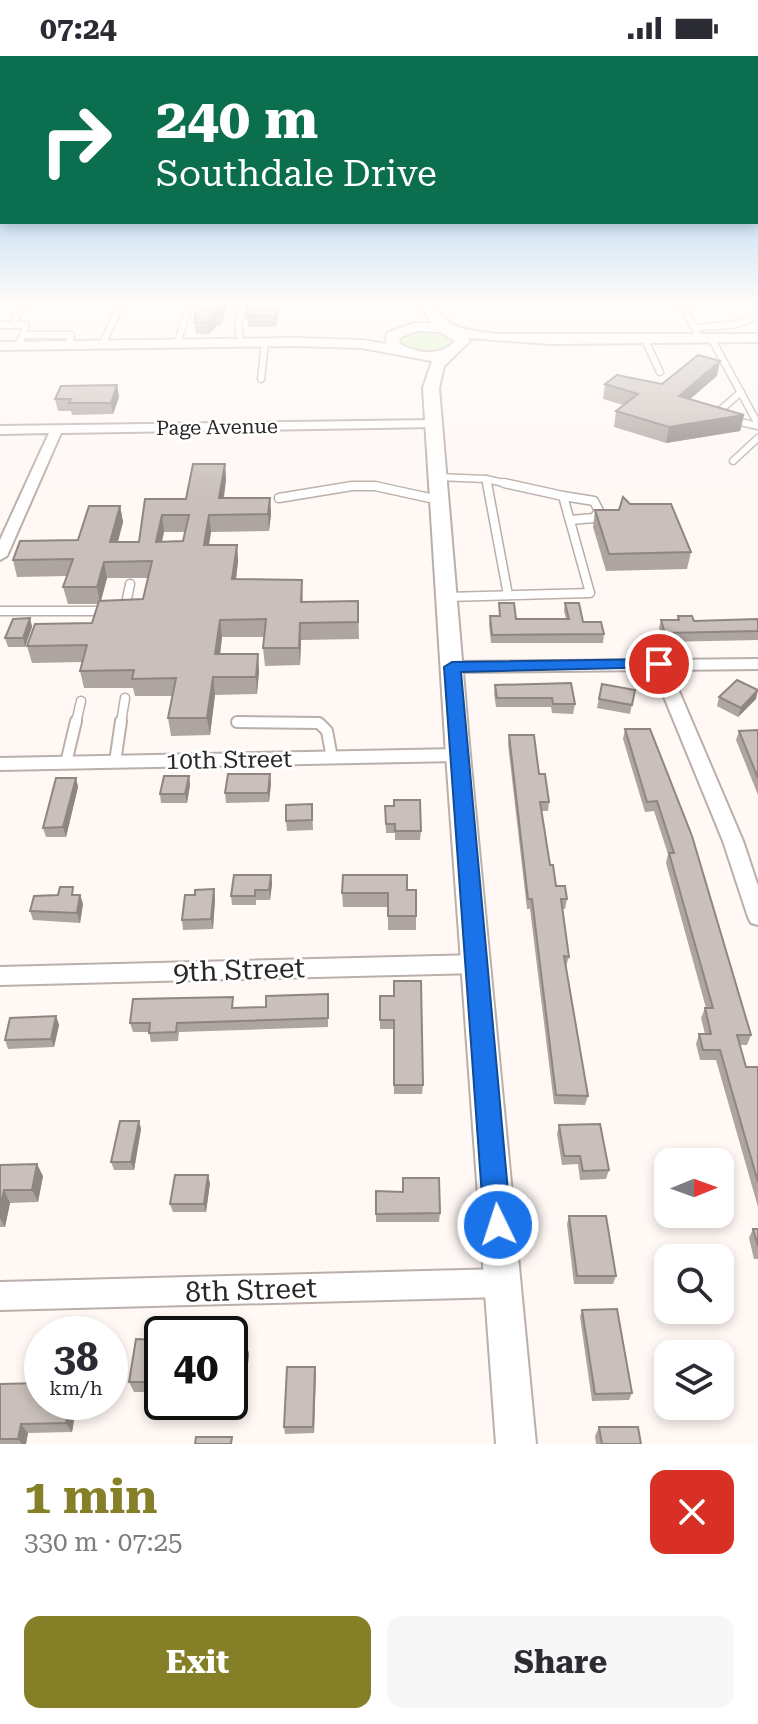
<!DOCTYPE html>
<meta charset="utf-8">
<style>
:root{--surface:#fff;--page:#f7f7f7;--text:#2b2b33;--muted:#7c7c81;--accent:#858027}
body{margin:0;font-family:"Roboto Serif",serif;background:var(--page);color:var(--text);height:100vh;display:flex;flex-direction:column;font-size:30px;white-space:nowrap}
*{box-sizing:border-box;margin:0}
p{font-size:26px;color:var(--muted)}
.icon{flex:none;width:44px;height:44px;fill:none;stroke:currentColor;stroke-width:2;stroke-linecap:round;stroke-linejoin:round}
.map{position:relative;height:1388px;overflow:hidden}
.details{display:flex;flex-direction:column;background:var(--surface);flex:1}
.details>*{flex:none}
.banner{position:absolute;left:0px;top:0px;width:758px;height:168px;box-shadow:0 4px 12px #0003;background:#0b6e4f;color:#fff;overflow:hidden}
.needle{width:52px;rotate:89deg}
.controls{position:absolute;left:654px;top:1092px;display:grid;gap:16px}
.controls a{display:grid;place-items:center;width:80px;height:80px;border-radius:16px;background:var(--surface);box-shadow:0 4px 12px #0003;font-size:40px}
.speed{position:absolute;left:24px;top:1260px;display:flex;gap:16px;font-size:40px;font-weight:700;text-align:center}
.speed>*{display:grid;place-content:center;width:104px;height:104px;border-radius:50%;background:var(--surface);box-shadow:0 4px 12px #0003;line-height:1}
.speed small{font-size:20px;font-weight:400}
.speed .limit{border:4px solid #111;border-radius:12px;background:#fff;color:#111}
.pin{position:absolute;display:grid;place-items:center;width:68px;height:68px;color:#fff;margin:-34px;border:4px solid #fff;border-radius:50%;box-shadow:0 2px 8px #0007}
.me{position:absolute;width:88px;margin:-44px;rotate:356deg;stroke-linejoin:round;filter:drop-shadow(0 0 6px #0008)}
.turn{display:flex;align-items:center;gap:28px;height:168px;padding:0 24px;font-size:36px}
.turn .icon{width:104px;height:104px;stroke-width:2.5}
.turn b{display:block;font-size:56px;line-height:68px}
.round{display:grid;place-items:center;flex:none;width:84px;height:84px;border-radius:16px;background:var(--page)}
.head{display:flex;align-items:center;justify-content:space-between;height:136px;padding:0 24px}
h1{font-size:48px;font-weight:700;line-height:60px;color:var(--accent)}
.button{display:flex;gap:16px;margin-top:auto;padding:16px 24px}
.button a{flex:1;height:92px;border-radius:16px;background:var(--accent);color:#fff;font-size:32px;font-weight:700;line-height:92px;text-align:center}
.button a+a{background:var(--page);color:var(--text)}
.status{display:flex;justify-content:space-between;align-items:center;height:56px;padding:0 40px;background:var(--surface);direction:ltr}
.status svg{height:22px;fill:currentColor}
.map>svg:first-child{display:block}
.green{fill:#ccf2b2}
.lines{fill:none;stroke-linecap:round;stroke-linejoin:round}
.lane-far2-casing{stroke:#baafaa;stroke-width:9}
.lane-far1-casing{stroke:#baafaa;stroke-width:11}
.lane-casing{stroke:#baafaa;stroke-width:14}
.street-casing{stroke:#baafaa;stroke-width:4}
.secondary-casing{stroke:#baafaa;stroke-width:4}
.lane-far2{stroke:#fff;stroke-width:6}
.lane-far1{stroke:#fff;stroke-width:8}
.lane{stroke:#fff;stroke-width:10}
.street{fill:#fff;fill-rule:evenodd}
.secondary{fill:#fff;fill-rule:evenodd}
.wall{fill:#aea4a0;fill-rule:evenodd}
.shaded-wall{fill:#8d8682}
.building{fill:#cabfba;stroke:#8d8682;stroke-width:2;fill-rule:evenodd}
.route{fill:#1a73e8;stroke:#114b97;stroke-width:2}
.labels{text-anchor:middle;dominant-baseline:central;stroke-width:6;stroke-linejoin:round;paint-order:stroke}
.far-street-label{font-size:20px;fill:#2b2725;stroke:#fff}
.street-label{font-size:24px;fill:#2b2725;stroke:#fff}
.near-street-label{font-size:28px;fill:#2b2725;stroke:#fff}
</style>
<div class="status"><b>07:24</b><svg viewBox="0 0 49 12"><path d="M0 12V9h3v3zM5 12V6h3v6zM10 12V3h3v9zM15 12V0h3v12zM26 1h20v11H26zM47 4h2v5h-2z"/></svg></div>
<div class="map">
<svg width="758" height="1388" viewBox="0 0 758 1388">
<rect width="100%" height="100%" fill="#fff8f5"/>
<path class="green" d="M416,275L441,276L452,281L453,288C436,299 422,297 403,291L400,283Z"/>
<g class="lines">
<defs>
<g id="lane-far2">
<path d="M681,247L697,276"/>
<path d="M0,269H26L23,279"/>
<path d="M12,269L24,247"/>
<path d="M695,272L737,268L758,259"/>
<path d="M644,282L660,316"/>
<path d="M711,282L758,368"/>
<path d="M241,287L238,268L245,247"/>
<path d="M177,288L190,247"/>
<path d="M102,289L121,247"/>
<path d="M18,290L23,279H71L69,289"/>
<path d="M261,323L265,287"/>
<path d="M741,336L717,357L724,362L758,370"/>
<path d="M733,405L758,382"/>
<path d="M437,421L486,423L513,429"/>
<path d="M486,423L487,429"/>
</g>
<g id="lane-far1">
<path d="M487,427L508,539"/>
<path d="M563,440L594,445L599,455L594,462L570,464"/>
<path d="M279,442L352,430H375L439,444"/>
<path d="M447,541L590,537L563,440L504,427"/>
<path d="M119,552L126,548L130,528"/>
<path d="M0,555H105"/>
<path d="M237,666L280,667"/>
<path d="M76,667L81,645"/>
<path d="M121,667L125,642"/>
</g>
<g id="lane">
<path d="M237,666L319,667L327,675L332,702"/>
<path d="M115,706L121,665"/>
<path d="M66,707L76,665"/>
</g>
<g id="street">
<path d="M433,364L437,365V371L61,377L7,500L0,504V484L49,377L0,378V370Z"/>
<path d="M758,603V613L670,614L743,785L758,830V869L751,867L748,861L723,785L653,614L452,616L444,611L452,606Z"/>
<path d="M458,693L467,699L458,705L0,714V702Z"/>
<path d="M478,899L486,902L489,908L486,914L478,917L0,929V911Z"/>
<path d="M502,1213L512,1217L516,1227L512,1237L502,1241L0,1254V1226Z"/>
</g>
<path id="secondary" d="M418,247H432C448,275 466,273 495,278H758V286L551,288L468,282L470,285L444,310L439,332L470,699L536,1388H496L446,699L423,332L432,305L362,292L295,290L0,294V286L295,282L362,284L386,288L387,277L415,267H431ZM417,275L440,276L455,285C441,301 418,298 400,288L399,282Z"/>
</defs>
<use href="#lane-far2" class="lane-far2-casing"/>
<use href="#lane-far1" class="lane-far1-casing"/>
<use href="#lane" class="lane-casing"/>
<use href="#street" class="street-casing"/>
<use href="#secondary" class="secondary-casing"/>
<use href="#lane-far2" class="lane-far2"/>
<use href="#lane-far1" class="lane-far1"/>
<use href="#lane" class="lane"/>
<use href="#street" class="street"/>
<use href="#secondary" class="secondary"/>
</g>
<g class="wall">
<path d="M198,247H227L221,270H216L209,278H196L194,266Z"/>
<path d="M280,247L276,271H248L247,260Z"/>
<path d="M717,320L690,343L744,359L740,375L666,387L614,371L616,355L623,349L603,343L605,328H662Z"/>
<path d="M117,329L119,341L113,358L72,359L71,355H58L55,343Z"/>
<path d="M225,408L226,424L224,442H270L271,458L269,475L211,476L209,489H237L238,505L236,523L302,524L303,546L358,545L359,583L301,584L300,609L265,610L263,592L264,581H222L220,598H258L259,615L257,638L215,639L210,679L171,680L168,662L172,640H135L133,632H84L80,615L82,606L32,607L27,590L92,567L98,548H68L63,531L67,520L17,521L13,504L78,484L120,450L123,466L118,486H139L145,443H186ZM164,476H185L183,485L162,486ZM107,522H148L143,543L101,545Z"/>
<path d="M630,448L691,496L687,513L606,515L593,471L595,454H619Z"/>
<path d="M499,547L516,563H566L564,555L565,547L583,566L604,578L603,587H491L489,568L490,560H499Z"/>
<path d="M678,560L694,565L758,563V584L663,586L659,572L661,564H677Z"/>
<path d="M30,562L32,571L25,591H8L5,582Z"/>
<path d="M602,628L635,634L630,658L597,652Z"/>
<path d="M495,629L575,648L573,658L552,657L551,651H496L494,638Z"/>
<path d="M719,641L756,643L738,661L717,650Z"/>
<path d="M625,673H650L751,979L747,989H740L746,1011H758V1151L716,1004H700L696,988L699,978H705L701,962L705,952H706L666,807L668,798L654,755L645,756L623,683Z"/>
<path d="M758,674V739L736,684L739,675Z"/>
<path d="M509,679L549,746L548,755H542L550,809L556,830L567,843L565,853H562L569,901L566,910L588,1040L585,1049L554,1048L530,853H527L508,688Z"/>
<path d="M189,720L190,729L187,747H161L160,738Z"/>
<path d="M76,722L78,731L66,781H46L43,772Z"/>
<path d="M271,727L269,746L226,747L225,737Z"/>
<path d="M312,748L313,774L287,775L286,765Z"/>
<path d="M385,750L421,775L420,784H395V777H386Z"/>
<path d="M271,819L272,828L270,844H256V849H232L231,840Z"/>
<path d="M214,833L215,843L213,873L183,874L182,864L195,839Z"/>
<path d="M407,834L416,860V874H388V851H343L342,837Z"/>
<path d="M76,839H80L83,848L80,867L33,864L30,855Z"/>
<path d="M328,938V971L179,976L178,985L151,986L149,976H133L130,967L234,951H266Z"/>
<path d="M380,940H394L423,1029L422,1038H394L393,973H380Z"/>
<path d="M56,960L59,969L54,991L8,993L5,984Z"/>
<path d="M139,1065L141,1073L134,1114H114L111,1106Z"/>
<path d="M559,1069L609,1114L606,1123L580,1124L578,1108L562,1109L557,1078Z"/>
<path d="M0,1109L43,1120L38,1146L10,1147L5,1171H0Z"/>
<path d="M210,1127L206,1156H173L170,1148Z"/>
<path d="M376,1135L440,1157L439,1166H376Z"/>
<path d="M569,1160L616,1220L613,1228H574L567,1168Z"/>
<path d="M753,1173H758V1203H754L749,1182Z"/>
<path d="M582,1254L632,1337L629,1344L592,1345L580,1261Z"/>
<path d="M162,1284V1336H134L129,1326Z"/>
<path d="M230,1286L246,1287L249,1298L247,1317H235L234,1334H230Z"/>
<path d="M315,1311L314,1377L285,1378L284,1371Z"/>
<path d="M0,1328L77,1346L72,1376L28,1377L26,1388H0Z"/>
<path d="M599,1371L641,1388H596L595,1380Z"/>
</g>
<g class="shaded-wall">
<path d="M222,247H227L221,270L220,257Z"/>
<path d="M278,247H280L276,271V260Z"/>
<path d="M215,257L216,270L209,278L208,266Z"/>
<path d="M720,305L717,320L676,355L679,340Z"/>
<path d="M117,329L119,341L113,358L111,347Z"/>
<path d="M744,359L740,375L666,387L669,371Z"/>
<path d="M225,408L226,424L221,458L219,442Z"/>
<path d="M270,442L271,458L269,475L268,458Z"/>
<path d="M120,450L123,466L113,503L110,486Z"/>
<path d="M162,459L164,476L158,502L156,486Z"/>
<path d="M209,459L211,476L206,506L204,489Z"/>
<path d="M237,489L238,505L234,540L232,523Z"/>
<path d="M104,506L107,522L100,548L97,531Z"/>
<path d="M30,562L32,571L25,591L23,582Z"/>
<path d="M220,564L222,581L218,616L215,598Z"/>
<path d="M300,567L301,584L300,609L299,592Z"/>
<path d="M258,598L259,615L257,638L256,621Z"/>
<path d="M213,621L215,639L210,679L207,662Z"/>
<path d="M758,634L756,643L738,661L741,652Z"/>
<path d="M270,718L271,727L269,746L268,737Z"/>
<path d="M189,720L190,729L187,747L185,738Z"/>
<path d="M76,722L78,731L66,781L63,771Z"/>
<path d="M271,819L272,828L270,844L269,834Z"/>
<path d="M214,833L215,843L213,873L211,863Z"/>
<path d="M80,839L83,848L80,867L77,857Z"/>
<path d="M56,960L59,969L54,991L51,983Z"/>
<path d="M139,1065L141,1073L134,1114L131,1106Z"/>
<path d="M37,1108L43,1120L38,1146L32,1134Z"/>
<path d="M208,1119L210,1127L206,1156L204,1148Z"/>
<path d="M4,1134L10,1147L5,1171L0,1162V1151Z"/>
<path d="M246,1287L249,1298L247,1317L244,1306Z"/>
<path d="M233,1307L235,1317L234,1334L231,1324Z"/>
<path d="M315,1311L316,1318L314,1377L313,1371Z"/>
<path d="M70,1346H77L72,1376L66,1367Z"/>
<path d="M21,1368L28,1377L26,1388H22L18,1383Z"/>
</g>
<g class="building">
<path d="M198,247H222L220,257H215L208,266H194Z"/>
<path d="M249,247H278L276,260H247Z"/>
<path d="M698,299L720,305L679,340L744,359L669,371L616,355L638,338L605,328L617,319L662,328Z"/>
<path d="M117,329L111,347H69L71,343H55L61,330Z"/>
<path d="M193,408H225L219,442H270L268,458L209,459L204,489H237L232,523L302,524L301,546L358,545V566L300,567L299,592H263L266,563L220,564L215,598H258L256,621H213L207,662H168L176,622L132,623L134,614L80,615L87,589L27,590L35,568L92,567L99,545L143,543L152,505L104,506L97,531H63L73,503L13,504L20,485L78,484L89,450H120L110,486H139L145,443H186ZM162,459H189L183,485L156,486Z"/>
<path d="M623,441L630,448H671L691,496L609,498L595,454H619Z"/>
<path d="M499,547H514L516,563H569L565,547H579L583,566H601L604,578L492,579L490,560H500Z"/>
<path d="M678,560H692L694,565L758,563V575L665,577L661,564H679Z"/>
<path d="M30,562L23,582H5L13,563Z"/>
<path d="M737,624L758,634L741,652L719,641Z"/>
<path d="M571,627L575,648H553L552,642H497L495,629Z"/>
<path d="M602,628L635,634L632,649L599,643Z"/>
<path d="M625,673H650L692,780L751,979H737L746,1011H758V1126L720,994H703L699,978H711L705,952H713L669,797H674L657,745L647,746Z"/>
<path d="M758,674V722L739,675Z"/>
<path d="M509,679H534L539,718H545L549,746H540L550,809H553L556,830H565L567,843H561L569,901L564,900L588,1040L556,1039L532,843H528Z"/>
<path d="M228,718H270L268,737H225Z"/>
<path d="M164,720H189L185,738H160Z"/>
<path d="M56,722H76L63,771L43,772Z"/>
<path d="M394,744H420L421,775H395V768H386L385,750H394Z"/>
<path d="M312,748V764L286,765V749Z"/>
<path d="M234,819H271L269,834H255V840H231Z"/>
<path d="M343,819H407V834H416V860H388V837H342Z"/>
<path d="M60,831H73L72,839H80L77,857L30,855L34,840L58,839Z"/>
<path d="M214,833L211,863L182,864L185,839H195V834Z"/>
<path d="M394,925H421L423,1029H394V964H380V940H394Z"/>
<path d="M328,938V962L177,967L176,976L149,977L150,967H130L133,943L233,941L232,952L266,951V940Z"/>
<path d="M56,960L51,983L5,984L10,962Z"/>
<path d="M120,1065H139L131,1106H111Z"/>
<path d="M600,1068L609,1114L583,1115L580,1100H564L559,1069Z"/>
<path d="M37,1108L32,1134H4L0,1151V1109Z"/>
<path d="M175,1119H208L204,1148H170Z"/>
<path d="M403,1122H439L440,1157L376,1158V1135L403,1136Z"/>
<path d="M569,1160H606L616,1220H577Z"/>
<path d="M753,1173H758V1190Z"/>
<path d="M617,1253L632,1337L595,1338L582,1254Z"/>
<path d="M136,1283L162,1284V1326H129Z"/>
<path d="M230,1286L246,1287L244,1306L233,1307L231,1324H230Z"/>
<path d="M287,1311H315L313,1371H284Z"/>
<path d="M42,1327V1346H70L66,1367L21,1368L18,1383H0V1328Z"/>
<path d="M599,1371H638L641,1388H602Z"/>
<path d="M196,1381H232L231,1388H195Z"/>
</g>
<linearGradient id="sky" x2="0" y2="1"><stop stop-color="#71b2e8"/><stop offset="0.56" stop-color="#fffcfa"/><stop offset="1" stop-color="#fffcfa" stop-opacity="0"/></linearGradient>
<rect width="758" height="441" fill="url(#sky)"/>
<path class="route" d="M659,603L665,604L668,608L665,611L461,616L511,1169L507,1178L498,1182L488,1178L484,1169L444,611L452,606Z"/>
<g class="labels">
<g class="far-street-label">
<text transform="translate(217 371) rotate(-1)">Page Avenue</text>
</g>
<g class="street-label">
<text transform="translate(229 704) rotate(-1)">10th Street</text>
</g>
<g class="near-street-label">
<text transform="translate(239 914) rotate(-2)">9th Street</text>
<text transform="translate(251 1234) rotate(-2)">8th Street</text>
</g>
</g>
</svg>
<div class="controls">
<a><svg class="needle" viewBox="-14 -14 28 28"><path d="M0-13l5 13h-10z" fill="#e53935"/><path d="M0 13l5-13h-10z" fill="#7c7c81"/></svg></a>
<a><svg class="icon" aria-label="search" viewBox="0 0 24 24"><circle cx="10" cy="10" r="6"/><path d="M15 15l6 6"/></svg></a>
<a><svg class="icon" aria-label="layers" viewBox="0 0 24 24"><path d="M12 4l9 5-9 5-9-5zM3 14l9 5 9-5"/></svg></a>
</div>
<div class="speed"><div>38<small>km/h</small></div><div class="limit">40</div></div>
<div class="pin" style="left:659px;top:608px;background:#d93025"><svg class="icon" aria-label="arrive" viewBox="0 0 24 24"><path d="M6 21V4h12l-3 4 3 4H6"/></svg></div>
<svg class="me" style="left:498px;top:1169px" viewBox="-20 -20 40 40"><circle r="17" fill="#1a73e8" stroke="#fff" stroke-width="3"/><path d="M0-11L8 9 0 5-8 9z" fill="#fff"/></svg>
<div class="banner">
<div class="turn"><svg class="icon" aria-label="right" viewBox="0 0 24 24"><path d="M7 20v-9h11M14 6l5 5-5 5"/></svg><div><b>240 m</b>Southdale Drive</div></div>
</div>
</div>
<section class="details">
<div class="head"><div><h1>1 min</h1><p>330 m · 07:25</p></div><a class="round" style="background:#d93025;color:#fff"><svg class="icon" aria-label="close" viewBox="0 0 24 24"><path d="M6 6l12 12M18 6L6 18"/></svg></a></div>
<div class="button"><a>Exit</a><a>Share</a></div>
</section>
